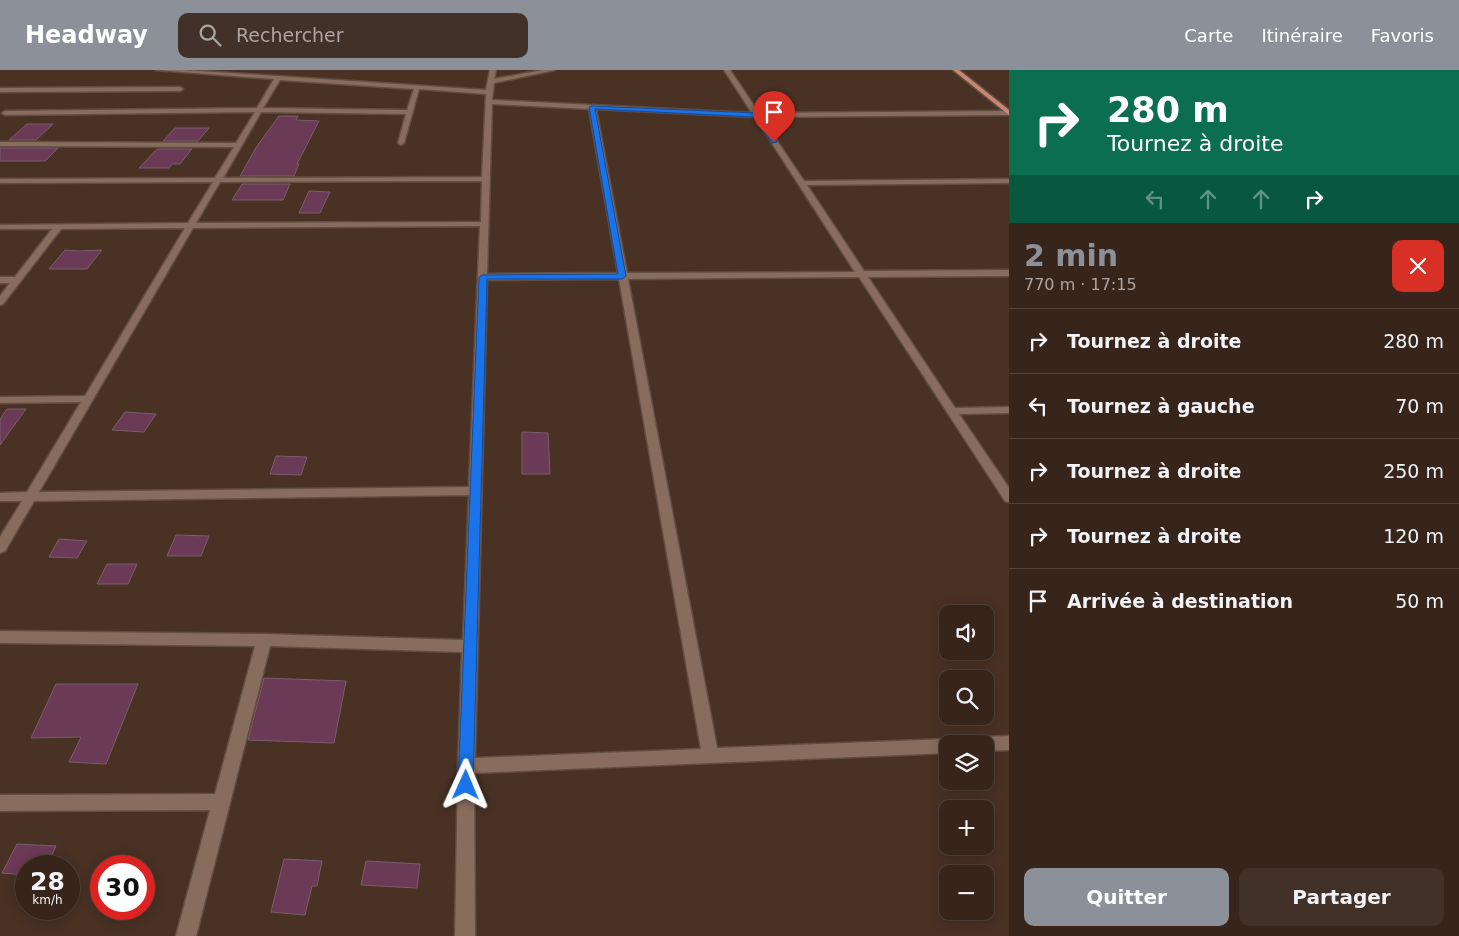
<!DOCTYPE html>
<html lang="fr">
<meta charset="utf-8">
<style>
:root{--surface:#37251b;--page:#423128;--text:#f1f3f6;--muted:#aaa5a3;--line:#51423a;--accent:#8c9099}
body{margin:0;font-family:"DejaVu Sans",sans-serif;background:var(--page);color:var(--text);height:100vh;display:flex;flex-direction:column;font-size:19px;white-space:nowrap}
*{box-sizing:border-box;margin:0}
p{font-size:16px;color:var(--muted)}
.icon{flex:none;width:28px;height:28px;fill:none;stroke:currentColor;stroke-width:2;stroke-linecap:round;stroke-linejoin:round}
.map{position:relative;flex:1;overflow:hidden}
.panel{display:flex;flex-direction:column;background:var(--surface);width:450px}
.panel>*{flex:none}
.banner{background:#0b6e4f;color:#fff;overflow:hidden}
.tools{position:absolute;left:939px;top:535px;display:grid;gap:10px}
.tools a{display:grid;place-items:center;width:55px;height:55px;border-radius:10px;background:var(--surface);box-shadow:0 2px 12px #0003,0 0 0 1px var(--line);font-size:25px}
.speed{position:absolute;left:15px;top:785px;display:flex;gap:10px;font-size:25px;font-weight:700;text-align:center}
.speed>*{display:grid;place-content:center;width:65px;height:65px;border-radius:50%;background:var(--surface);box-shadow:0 2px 12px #0003,0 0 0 1px var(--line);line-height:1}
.speed small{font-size:12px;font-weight:400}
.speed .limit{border:8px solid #d22;background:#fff;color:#111}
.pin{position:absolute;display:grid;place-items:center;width:42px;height:42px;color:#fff;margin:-51px -21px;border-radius:50% 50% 50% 0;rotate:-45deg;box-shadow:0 0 5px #0007}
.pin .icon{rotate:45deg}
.me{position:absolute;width:55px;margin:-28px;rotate:1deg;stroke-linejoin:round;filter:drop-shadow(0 0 4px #0008)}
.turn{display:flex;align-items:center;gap:18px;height:105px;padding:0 15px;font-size:22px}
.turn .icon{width:65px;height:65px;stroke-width:2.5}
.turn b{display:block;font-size:35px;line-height:42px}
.lanes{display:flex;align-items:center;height:48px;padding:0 15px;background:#0003;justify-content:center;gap:25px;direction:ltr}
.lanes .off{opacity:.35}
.round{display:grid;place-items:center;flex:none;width:52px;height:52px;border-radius:10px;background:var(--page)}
.overview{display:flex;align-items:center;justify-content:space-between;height:85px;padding:0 15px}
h1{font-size:30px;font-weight:800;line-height:38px;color:var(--accent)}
.primary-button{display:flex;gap:10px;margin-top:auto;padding:10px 15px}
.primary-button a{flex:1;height:58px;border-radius:10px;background:var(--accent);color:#fff;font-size:20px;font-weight:800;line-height:58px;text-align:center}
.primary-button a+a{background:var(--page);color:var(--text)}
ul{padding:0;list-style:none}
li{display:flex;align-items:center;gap:15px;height:65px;padding:0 15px;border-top:1px solid var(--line)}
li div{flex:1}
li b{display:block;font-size:19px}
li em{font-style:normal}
header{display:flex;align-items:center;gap:30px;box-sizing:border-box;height:70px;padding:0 25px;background:var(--accent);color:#fff}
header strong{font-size:24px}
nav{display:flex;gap:28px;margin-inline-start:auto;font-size:18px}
.search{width:350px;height:45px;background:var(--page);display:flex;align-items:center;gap:12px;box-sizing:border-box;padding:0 18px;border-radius:10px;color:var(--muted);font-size:19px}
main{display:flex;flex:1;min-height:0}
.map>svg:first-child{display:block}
.building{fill:#6b3a56;stroke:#795e6c}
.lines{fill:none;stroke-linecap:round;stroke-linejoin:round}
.minor-casing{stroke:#624d42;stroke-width:3}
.major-casing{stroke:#624d42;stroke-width:3}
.minor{fill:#886d5f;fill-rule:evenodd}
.major{fill:#c88673;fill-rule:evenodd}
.route{fill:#1a73e8;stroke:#114b97}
</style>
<header>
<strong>Headway</strong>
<div class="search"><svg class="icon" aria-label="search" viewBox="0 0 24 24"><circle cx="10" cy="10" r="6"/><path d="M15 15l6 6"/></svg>Rechercher</div>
<nav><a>Carte</a><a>Itinéraire</a><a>Favoris</a></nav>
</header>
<main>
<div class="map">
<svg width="1009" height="866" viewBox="0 0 1009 866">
<rect width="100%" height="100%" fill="#493124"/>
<g class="building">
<path d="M279,46H298L296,50L319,51L297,94H299L294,106H240L257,76Z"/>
<path d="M27,54H53L36,70H9Z"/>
<path d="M175,58H209L198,71H163Z"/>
<path d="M0,78H58L45,91H0Z"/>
<path d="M157,79H192L180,94H172L169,98H139Z"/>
<path d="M242,114H290L283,130H232Z"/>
<path d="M309,121L330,122L320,143H299Z"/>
<path d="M65,180L78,181L102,180L87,199H49Z"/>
<path d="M7,339H26L0,375V349Z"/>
<path d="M125,342L156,344L144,362L112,360Z"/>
<path d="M522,362L548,363L550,404H522Z"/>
<path d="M276,386L307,387L301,405L270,404Z"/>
<path d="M176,465L209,466L201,486H167Z"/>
<path d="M59,469L87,471L77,488L49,487Z"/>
<path d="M107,494H137L128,514H97Z"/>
<path d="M264,608L346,611L334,673L248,670Z"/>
<path d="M56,614H138L106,694L69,692L81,667L31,668Z"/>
<path d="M17,774L56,776L47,796H26V805L2,803Z"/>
<path d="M284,789L322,791L317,816H312L305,845L271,842Z"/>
<path d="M366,791L420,794L417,818L361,815Z"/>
</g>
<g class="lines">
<defs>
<g id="minor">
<path d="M156,0H185L486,20L490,0H496L494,9L543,0H555L494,13L492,30L752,43L724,0H730L759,43L1009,41V45L761,47L804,111L1009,109V113L807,115L864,201L1009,200V206L868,207L955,338L1009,337V343L959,344L1009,418V432L1005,431L859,207L628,209L717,678L948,669L954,671L955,674H948V683L474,703L475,866H455L458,696L462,582L270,576L196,866H176L210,740L0,741V725L215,724L255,576L0,573V561L264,564L463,570L469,425L34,431L5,481L0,483V467L22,431H0V423L27,422L81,332L0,333V327L85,326L185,158L61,159L3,234L0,235V226L10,213H0V207H15L52,159H0V155L188,153L213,112L0,113V109L215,108L234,77L0,76V72L236,73L255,42L5,45L2,43L5,41L257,38L274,9ZM280,10L414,19L407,40L263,38ZM419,19L486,24L482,107L223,108L261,42L406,44L398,73L401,75L404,73ZM492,34L589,39L618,203L487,204ZM596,39L755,47L855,202L627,203ZM482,111L481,152L196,153L220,112ZM480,156L469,417L39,422L193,158ZM619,209L701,679L475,688L487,210Z"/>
<path d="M0,18L180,17L183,19L180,21L0,22Z"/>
<path d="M1009,666V680L985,681V674H977L979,669L985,667Z"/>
</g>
<path id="major" d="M953,0H959L1009,40V45Z"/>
</defs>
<use href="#minor" class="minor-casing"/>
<use href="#major" class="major-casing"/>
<use href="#minor" class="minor"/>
<use href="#major" class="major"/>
</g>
<path class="route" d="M592,36L756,43L777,72L772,73L754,47L595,39L626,206L622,209H487L473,715L471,720L466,722L460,720L458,715L479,207L483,205L618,204L589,37Z"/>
</svg>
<div class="tools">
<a><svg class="icon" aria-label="sound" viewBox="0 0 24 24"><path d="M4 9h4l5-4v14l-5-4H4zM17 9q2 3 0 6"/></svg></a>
<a><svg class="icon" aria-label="search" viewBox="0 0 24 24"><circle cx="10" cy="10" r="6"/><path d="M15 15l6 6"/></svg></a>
<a><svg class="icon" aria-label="layers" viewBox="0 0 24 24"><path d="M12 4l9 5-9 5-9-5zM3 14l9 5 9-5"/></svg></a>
<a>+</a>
<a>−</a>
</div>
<div class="speed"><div>28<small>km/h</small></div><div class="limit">30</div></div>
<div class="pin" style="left:774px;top:72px;background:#d93025"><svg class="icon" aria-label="arrive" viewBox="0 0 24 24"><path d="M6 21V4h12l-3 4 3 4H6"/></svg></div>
<svg class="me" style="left:466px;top:715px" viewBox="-20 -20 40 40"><path d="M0-17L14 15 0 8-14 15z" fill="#1a73e8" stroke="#fff" stroke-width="4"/></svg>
</div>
<section class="panel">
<div class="banner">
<div class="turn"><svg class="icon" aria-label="right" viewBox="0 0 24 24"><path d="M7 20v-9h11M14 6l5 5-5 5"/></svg><div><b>280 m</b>Tournez à droite</div></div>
<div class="lanes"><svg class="icon off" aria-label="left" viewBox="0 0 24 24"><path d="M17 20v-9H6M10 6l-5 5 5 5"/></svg><svg class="icon off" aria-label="ahead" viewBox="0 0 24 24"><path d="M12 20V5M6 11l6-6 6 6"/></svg><svg class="icon off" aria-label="ahead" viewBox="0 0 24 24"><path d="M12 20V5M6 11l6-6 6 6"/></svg><svg class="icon" aria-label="right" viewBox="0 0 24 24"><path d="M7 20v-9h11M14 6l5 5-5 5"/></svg></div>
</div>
<div class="overview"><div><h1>2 min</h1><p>770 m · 17:15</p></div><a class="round" style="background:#d93025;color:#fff"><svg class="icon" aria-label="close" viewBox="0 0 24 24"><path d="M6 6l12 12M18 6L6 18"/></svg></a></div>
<ul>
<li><svg class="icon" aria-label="right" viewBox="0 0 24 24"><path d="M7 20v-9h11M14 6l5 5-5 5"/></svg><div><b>Tournez à droite</b></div><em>280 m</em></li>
<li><svg class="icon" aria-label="left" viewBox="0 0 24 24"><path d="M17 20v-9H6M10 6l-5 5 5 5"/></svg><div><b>Tournez à gauche</b></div><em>70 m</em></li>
<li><svg class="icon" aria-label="right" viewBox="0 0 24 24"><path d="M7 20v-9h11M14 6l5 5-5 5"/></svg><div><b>Tournez à droite</b></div><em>250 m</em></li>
<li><svg class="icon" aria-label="right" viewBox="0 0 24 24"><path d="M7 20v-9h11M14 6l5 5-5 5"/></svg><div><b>Tournez à droite</b></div><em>120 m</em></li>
<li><svg class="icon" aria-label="arrive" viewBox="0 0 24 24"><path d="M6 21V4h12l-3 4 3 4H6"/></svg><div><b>Arrivée à destination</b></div><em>50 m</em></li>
</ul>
<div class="primary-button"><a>Quitter</a><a>Partager</a></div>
</section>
</main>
